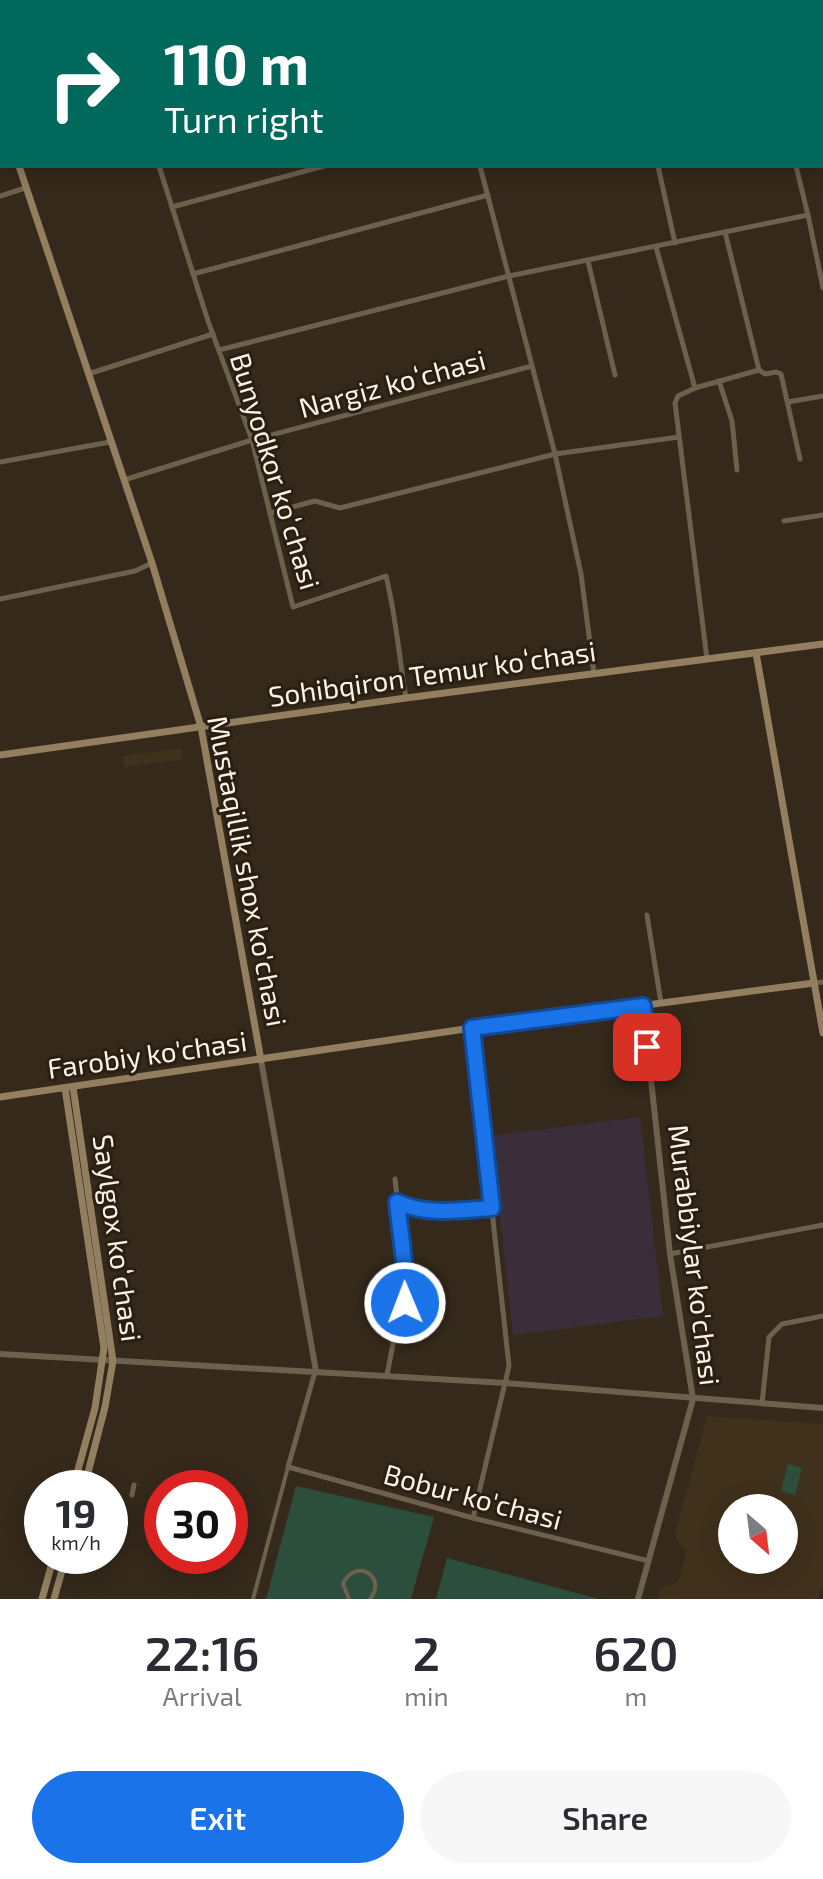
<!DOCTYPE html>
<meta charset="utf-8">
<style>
:root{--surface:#fff;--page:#f7f7f7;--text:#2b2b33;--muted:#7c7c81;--accent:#1a73e8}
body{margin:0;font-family:"Exo 2",sans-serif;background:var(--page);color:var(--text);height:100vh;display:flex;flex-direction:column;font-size:30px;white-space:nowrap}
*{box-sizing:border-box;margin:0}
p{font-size:26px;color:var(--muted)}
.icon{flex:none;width:44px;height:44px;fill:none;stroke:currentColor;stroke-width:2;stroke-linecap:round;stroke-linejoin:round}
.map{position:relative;height:1599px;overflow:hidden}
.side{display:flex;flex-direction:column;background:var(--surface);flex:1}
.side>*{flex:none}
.top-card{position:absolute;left:0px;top:0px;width:824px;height:168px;box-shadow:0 4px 20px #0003;background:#00695c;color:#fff;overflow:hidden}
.needle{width:52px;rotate:152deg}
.controls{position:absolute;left:718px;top:1494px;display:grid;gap:16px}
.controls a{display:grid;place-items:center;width:80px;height:80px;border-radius:50%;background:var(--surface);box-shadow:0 4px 20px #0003;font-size:40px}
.speed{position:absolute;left:24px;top:1470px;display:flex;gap:16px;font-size:40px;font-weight:700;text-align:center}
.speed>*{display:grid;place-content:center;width:104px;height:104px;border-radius:50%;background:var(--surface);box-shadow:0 4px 20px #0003;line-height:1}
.speed small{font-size:20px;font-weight:400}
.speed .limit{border:12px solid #d22;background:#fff;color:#111}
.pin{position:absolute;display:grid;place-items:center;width:68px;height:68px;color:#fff;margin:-34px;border-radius:16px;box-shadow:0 4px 12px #0006}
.me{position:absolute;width:88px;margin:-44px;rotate:359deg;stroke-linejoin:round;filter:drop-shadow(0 0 6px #0008)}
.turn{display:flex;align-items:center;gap:28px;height:168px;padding:0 32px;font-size:36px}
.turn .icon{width:104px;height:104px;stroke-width:2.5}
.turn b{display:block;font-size:56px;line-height:68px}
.eta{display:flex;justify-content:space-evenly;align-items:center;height:136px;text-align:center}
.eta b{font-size:48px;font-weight:600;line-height:56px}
.primary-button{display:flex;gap:16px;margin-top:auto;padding:16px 32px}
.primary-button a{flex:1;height:92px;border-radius:48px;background:var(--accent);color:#fff;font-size:32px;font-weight:600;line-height:92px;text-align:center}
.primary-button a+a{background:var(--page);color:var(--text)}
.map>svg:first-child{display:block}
.industrial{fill:#3b2e3b}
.built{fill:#40311c;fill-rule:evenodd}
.green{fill:#2c4f3d}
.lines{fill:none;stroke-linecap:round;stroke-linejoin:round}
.pedestrian{stroke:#6d614e;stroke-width:4}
.minor{stroke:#6d614e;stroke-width:5}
.tertiary{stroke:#6d614e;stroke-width:6}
.secondary{stroke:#917f60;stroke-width:7}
.route-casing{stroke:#114b97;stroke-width:20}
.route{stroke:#1a73e8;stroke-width:14}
.labels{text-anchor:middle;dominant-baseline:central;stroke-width:6;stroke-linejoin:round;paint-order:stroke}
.street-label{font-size:28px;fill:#fbf3ea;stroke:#2a1f11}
</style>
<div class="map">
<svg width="823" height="1599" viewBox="0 0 823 1599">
<rect width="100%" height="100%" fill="#35291b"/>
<path class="industrial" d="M640,1117L663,1316L513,1335L491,1136Z"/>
<g class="built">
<path d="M181,748L183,759L124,767L122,756Z"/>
<path d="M707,1416L823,1424V1584L818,1599H658L661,1588L678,1582L687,1550L681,1547L675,1534ZM732,1508H784V1560H732Z"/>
</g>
<g class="green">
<path d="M788,1464L802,1468L795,1495L781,1491Z"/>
<path d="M296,1486L434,1517L411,1599H266Z"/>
<path d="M447,1558L599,1599H436Z"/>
</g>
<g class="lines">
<g class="pedestrian">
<path d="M253,1599L288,1467"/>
<path d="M349,1599L343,1584C355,1557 388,1576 370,1599"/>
</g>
<g class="minor">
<path d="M111,0L112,2"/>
<path d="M275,0H303"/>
<path d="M419,0L420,2"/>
<path d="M670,0V2"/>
<path d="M723,2L731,0"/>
<path d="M822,66H823"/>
<path d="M159,166L208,321L252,440L293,607L386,576C396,616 399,657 406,698"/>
<path d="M480,166L555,454L581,574L594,674"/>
<path d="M658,166L675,243"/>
<path d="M0,196L25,188"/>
<path d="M172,207L324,166"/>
<path d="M808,215L823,288"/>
<path d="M725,232L759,370L765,374L776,372L781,374L800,459"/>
<path d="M656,247L695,388L678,396L675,403L707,659"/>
<path d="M588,261L615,375"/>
<path d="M193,274L488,195"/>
<path d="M219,350L509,276L808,215L796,166"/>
<path d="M88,374L213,334"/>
<path d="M719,381L732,421L737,470"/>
<path d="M695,388L759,370"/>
<path d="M788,402L823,396"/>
<path d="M0,462L110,442"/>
<path d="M124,480L252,440L532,366"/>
<path d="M270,513L315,501L340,508L555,454L679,437"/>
<path d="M784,521L823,515"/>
<path d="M0,599L135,571L152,563"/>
<path d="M647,915L661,1003"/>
<path d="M814,983L823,982"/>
<path d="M472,1028L509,1366L473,1518"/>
<path d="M398,1202C427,1216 461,1210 492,1208"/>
<path d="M670,1254L823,1225"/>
<path d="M315,1372L288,1467L473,1518L649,1561"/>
<path d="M387,1375L400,1308L408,1294L395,1179"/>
<path d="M762,1404L769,1337L782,1324L823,1316"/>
<path d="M132,1495L134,1485"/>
</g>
<g class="tertiary">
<path d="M261,1060L316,1371"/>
<path d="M0,1354L506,1383L823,1408"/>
<path d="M638,1599L693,1399L670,1254L643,1006"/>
</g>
<g class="secondary">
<path d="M44,2L45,0"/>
<path d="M0,78L2,72"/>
<path d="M0,105L2,111"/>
<path d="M19,166L152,563L201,727L261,1060"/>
<path d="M756,653L823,1033"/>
<path d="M0,755L406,698L823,644"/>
<path d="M73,1087L113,1361L105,1407L84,1488"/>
<path d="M65,1088L104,1348L95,1408L73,1488"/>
<path d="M0,1097L472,1028L814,983"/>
<path d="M42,1599L54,1556"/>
<path d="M54,1599L66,1556"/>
</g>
</g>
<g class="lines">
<defs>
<path id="route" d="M405,1303L408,1294L397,1202C427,1216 460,1210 492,1208L472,1028L643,1006L647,1047"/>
</defs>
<use href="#route" class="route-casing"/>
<use href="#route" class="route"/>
</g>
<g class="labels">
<g class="street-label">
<text transform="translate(392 383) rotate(-15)">Nargiz koʻchasi</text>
<text transform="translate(276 471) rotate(73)">Bunyodkor koʻchasi</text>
<text transform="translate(432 673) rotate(-8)">Sohibqiron Temur koʻchasi</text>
<text transform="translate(248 871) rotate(79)">Mustaqillik shox ko'chasi</text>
<text transform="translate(147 1054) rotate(-8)">Farobiy ko'chasi</text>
<text transform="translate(118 1238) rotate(82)">Saylgox koʻchasi</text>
<text transform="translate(695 1255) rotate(83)">Murabbiylar ko'chasi</text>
<text transform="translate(473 1496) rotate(15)">Bobur ko'chasi</text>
</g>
</g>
</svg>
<div class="controls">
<a><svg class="needle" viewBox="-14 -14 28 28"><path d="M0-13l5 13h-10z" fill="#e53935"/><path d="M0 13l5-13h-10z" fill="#7c7c81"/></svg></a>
</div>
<div class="speed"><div>19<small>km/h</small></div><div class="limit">30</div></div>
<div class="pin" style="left:647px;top:1047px;background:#d93025"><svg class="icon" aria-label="arrive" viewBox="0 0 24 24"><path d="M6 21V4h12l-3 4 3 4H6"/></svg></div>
<svg class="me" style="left:405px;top:1303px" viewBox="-20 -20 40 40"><circle r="17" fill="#1a73e8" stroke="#fff" stroke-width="3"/><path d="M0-11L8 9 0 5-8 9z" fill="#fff"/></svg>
<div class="top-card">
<div class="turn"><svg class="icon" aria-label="right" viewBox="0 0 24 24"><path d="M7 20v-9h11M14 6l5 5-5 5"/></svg><div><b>110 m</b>Turn right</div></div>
</div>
</div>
<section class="side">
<div class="eta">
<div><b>22:16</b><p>Arrival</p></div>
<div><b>2</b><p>min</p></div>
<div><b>620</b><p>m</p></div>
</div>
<div class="primary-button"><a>Exit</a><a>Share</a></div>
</section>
